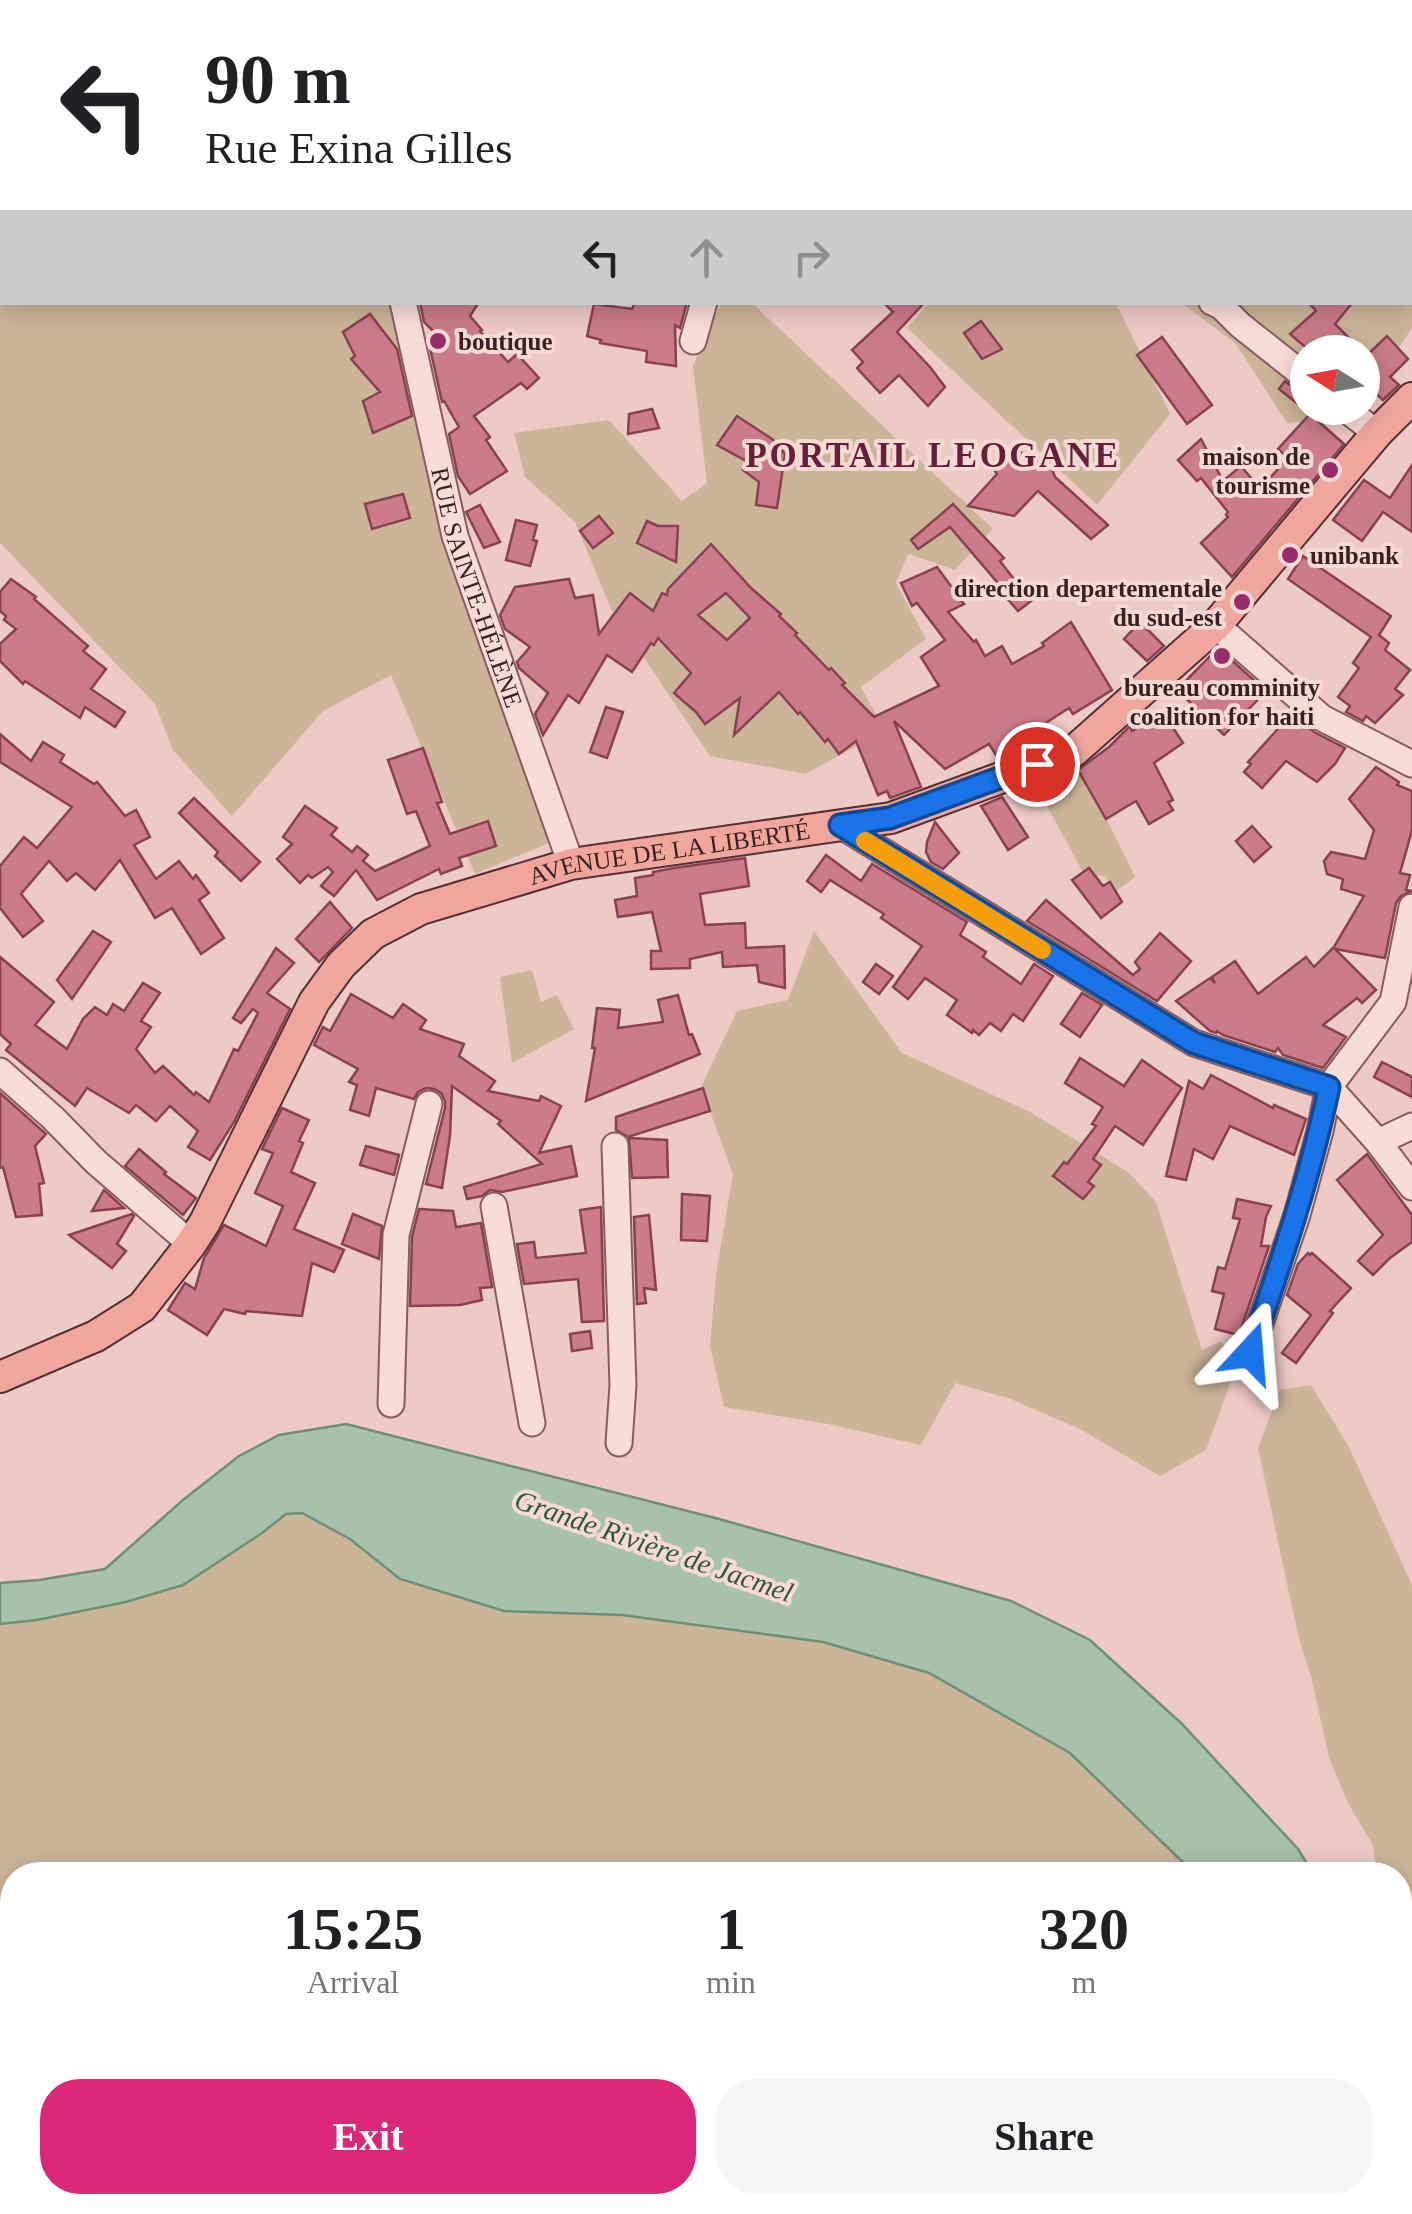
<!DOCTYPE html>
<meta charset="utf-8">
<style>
:root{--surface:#fff;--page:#f6f6f6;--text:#202124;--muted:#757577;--accent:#db2777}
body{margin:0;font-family:Georgia,serif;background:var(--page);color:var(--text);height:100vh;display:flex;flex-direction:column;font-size:38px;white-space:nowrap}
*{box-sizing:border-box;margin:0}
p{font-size:32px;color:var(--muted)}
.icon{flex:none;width:55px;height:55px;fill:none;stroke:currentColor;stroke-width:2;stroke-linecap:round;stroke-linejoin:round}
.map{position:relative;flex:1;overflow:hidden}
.sheet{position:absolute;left:0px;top:1862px;width:1412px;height:352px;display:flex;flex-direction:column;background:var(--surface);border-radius:40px 40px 0 0;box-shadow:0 5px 25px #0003}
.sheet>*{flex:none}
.banner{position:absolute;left:0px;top:0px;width:1412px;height:305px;box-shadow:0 5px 25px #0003;background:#fff;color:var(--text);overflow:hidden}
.needle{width:65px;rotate:281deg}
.fabs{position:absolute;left:1290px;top:335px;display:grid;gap:20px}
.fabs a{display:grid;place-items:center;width:90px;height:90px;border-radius:50%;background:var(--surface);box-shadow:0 5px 25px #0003;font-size:50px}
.pin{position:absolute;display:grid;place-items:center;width:85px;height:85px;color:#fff;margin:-42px;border:5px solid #fff;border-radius:50%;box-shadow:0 2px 10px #0007}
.me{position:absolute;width:110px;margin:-55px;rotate:19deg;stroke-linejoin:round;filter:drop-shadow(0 0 8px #0008)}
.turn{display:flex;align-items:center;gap:35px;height:210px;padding:0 40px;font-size:45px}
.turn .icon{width:130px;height:130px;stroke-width:2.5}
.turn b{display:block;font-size:70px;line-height:85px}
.lanes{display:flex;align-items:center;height:95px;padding:0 40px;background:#0003;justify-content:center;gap:50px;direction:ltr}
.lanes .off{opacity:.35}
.eta{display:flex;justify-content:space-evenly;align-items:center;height:170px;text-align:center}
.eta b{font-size:60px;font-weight:700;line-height:70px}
.button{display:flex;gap:20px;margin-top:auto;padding:20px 40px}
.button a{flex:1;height:115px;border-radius:40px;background:var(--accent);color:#fff;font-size:40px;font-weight:700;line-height:115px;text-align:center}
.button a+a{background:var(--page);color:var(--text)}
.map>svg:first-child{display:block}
.green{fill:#ccb499}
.water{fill:#a7c1aa;stroke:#6d8f73;stroke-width:2.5}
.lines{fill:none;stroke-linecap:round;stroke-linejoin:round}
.stream{stroke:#6d8f73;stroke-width:6}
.building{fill:#cb7b89;stroke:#88414e;stroke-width:2.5;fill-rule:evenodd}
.minor-casing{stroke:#895b5d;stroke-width:29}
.major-casing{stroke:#562f34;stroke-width:34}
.minor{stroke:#f8dcd8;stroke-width:25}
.major{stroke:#f0a69d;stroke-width:30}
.route-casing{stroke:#114b97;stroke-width:25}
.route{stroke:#1a73e8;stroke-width:18}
.slow{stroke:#f59e0b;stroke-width:18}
.poi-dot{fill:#972c6b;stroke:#f5d9d4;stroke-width:4}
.labels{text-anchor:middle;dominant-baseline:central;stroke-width:8;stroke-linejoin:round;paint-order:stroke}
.poi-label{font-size:25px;font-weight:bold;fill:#391f21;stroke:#f5d9d4;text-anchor:start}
.street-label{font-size:25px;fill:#391f21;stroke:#f5d9d4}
.water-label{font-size:28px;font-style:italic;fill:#2e583d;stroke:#f5d9d4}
.district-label{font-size:35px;font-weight:bold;letter-spacing:2.5px;fill:#651f39;stroke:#f5d9d4}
</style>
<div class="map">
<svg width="1412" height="2214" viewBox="0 0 1412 2214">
<rect width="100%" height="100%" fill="#eecac5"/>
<g class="green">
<path d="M1412,50V328L1363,401L1362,352H1308V408H1358L1353,416L1287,423L1236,344L1182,303L1410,302V52Z"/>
<path d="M2,132V302H394L421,413L453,568L549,843L475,874L391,675L323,711L232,816L173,750L155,704L0,543V134Z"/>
<path d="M721,303H752L993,529L955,570L908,554L896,583L926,639L861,687L885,731L805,774L710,756L611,609L575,522L525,477L514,433L609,420L682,501L707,483L693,366Z"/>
<path d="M929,303H1116L1170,414L1097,505L907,328Z"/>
<path d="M1076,756L1135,877L1115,892L1105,876L1084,874L1029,773Z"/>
<path d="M814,931L902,1053L1030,1112L1128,1172L1156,1202L1202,1350L1220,1342L1239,1359L1206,1450L1160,1476L1080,1429L1008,1398L955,1383L921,1445L828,1424L724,1407L710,1346L716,1274L733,1174L701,1087L737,1011L788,1000Z"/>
<path d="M532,970L541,1002L557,995L574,1029L512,1063L500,977Z"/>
<path d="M1311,1385L1349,1447L1412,1585V1909L1400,1890V1875H1386L1375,1864L1373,1845L1349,1805L1329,1758L1312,1680L1298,1635L1258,1448L1280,1390Z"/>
<path d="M302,1512L350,1539L400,1579L504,1611L622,1615L823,1642L929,1673L1070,1753L1196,1875H12V2202L824,2203L818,2214H0V1624L37,1620L126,1602L183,1585L262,1533L286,1513Z"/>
</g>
<g class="water">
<path d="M346,1424L719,1519L1011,1601L1090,1640L1182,1724L1298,1849L1314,1875H1196L1070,1753L929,1673L823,1642L622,1615L504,1611L400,1579L350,1539L302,1513L286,1514L262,1533L183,1585L126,1602L37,1620L0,1624V1583L39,1580L105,1569L183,1500L239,1456L279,1435Z"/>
<path d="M1400,2007L1412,2025V2165L1400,2147Z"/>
</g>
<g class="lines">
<path class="stream" d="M833,2214L840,2202"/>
</g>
<g class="building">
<path d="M420,302H479L470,316L482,330L480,331L508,362L517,354L539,378L527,389L521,383L474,416L490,437L486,440L507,471L470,494L458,476L449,434L459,427L444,401L442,402L428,339L433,331L424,322Z"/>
<path d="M635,302H687L680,328L675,325L676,366L646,362L647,351L600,343L601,340L587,336L594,304L632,309Z"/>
<path d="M883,302H925L897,332L930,367L945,387L928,406L899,375L880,393L857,368L863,362L852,350L893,312Z"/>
<path d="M1308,302H1353L1335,324L1363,352H1311L1290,334L1316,311Z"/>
<path d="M370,314L397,349L412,416L373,433L363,401L380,392L351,359L355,356L343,332Z"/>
<path d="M981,321L1002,349L982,359L964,333Z"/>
<path d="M1387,336L1408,359L1390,377L1399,385L1383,400L1362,381V360Z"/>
<path d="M1162,337L1212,405L1187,424L1137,355Z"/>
<path d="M1285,381L1299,392L1308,395V412L1279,389Z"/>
<path d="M652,409L659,428L628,434L629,414Z"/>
<path d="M1310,414L1344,444L1232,577L1201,543L1228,517L1226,515L1228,512L1201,478L1197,481L1178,460L1201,439L1223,481L1241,466L1260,489L1288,458L1278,449Z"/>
<path d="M737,416L772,439L785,454L777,508L756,505L759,482L743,470L748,462L717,445Z"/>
<path d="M1016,448L1026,457L1033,451L1043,462L1048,458L1055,477L1108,525L1091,539L1038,491L1014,516L968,506L997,474L995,471Z"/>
<path d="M1412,465V532L1383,512L1362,541L1333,520L1364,480L1390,498Z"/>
<path d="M403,494L410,518L372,529L365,504Z"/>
<path d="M953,504L1004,558L1000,561L1031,601L1018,611L1006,597L1008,595L950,527L918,549L911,540Z"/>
<path d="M480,505L500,542L484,548L466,512Z"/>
<path d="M599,516L613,533L593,548L580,531Z"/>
<path d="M516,520L537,525L533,540L537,541L530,566L506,560Z"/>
<path d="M647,521L658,526H678L676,562L637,543Z"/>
<path d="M711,544L751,588L781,614L779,616L797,633L795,635L829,670L831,668L845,683L842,685L874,717L939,686L921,657L945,640L917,603L912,606L901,583L937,567L964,604L948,612L974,642L976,640L985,656L1002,646L1012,664L1044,646L1042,643L1071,622L1112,690L1073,714L1069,708L996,755L989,744L945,769L894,721L921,787L890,798L887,791L878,795L856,741L839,754L828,739L825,742L800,712L798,714L779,692L734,735L740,698L705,724L696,712L674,693L691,673L658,638L654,645L651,643L632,672L607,655L579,703L568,695L543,735L535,714L548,693L519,668L517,662L530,647L505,629L500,615L515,587L569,579L575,598L593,595L599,634L630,593L653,611L662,593L667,595L668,589ZM726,593L750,618L727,640L698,615Z"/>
<path d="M1303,556L1391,616L1379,635L1389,643L1385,650L1410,670L1395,689L1403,695L1375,723L1366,716L1363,721L1346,712L1350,706L1338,697L1359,668L1353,663L1371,637L1288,579Z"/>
<path d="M11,579L36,597L34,599L88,646L83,651L106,669L91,689L125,712L115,727L85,707L80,718L25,681L23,684L0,661V644L16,629L4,620L6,616L0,611V592Z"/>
<path d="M1140,622L1164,646L1147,661L1124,639Z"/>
<path d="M1218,648L1266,691L1224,735L1177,690Z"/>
<path d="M606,707L623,712L607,758L590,752Z"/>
<path d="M1162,711L1183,743L1154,763L1173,800L1168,802L1173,810L1149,824L1136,801L1106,819L1078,770L1109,747L1130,726L1132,731Z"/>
<path d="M1292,713L1314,732L1345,748L1335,764L1317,782L1286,761L1262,788L1244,772L1251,764L1248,762Z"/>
<path d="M0,734L31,761L43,742L64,755L60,762L94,784L97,782L125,816L136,810L150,837L134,845L156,879L179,861L193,879L196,875L209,893L199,900L224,938L201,954L172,908L155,918L120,860L95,890L76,873L67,881L49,861L21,894L43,921L23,937L0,908V866L24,837L37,848L72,807L0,762Z"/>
<path d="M423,748L442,802L437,803L450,834L488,821L496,846L459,858L462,866L441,874L439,869L377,900L356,870L334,896L321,886L333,872L328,867L312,878L308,875L300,883L277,859L292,844L283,837L305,806L337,828L331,835L352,852L357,846L368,855L363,861L375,871L430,846L416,811L407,814L388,760Z"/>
<path d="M1376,767L1399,782L1397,785L1412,791V830L1400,873L1410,875L1406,890L1412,891L1401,896L1396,903L1385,958L1335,949L1376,990L1362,1003L1357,998L1323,1025L1346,1037L1323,1068L1283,1055L1278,1048L1275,1052L1223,1035L1217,1031L1216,1033L1210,1031L1176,1001L1210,978L1215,983L1212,977L1235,961L1258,994L1306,957L1314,967L1334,947L1364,896L1341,889L1343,879L1327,874L1324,861L1331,852L1365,859L1374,830L1349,799Z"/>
<path d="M1002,797L1028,837L1008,850L981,806Z"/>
<path d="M194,798L260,862L241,881L215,856L218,852L179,813Z"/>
<path d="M935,822L959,853L943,869L931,862L926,852L927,842Z"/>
<path d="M1252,826L1271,847L1254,862L1236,841Z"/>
<path d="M826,855L861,881L872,864L967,922L960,935L986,952L983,957L1021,984L1034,964L1053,976L1023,1021L1013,1014L1001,1031L990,1023L979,1035L973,1030L972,1033L947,1015L957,1000L925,978L908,999L893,987L922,946L881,918L884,914L830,880L821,892L807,881Z"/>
<path d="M745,858L749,886L700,894L705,925L745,923L746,948L784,946L785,988L759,982L757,965L723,967L722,952L690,959V968L651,969V951H661L652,912L618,917L615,900L637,896L635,878L653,875V872L674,868Z"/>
<path d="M1089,868L1103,886L1110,882L1122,902L1101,918L1072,880Z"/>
<path d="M1046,900L1133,975L1140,969L1135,962L1160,933L1191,961L1157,1001L1027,921Z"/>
<path d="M330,902L352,928L319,962L296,939Z"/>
<path d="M93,931L111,942L72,999L57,980Z"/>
<path d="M276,948L294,963L267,993L290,1009L234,1122L210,1160L188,1147L198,1131L170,1106L156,1121L136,1105L129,1113L87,1088L75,1106L6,1050L11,1044L0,1034V957L54,1002L35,1025L67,1049L83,1019L95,1007L107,1015L113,1004L124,1011L143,983L160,993L141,1021L151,1027L136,1049L155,1073L163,1066L194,1095L196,1092L209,1102L234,1049L238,1051L258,1013L253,1009L241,1023L233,1018Z"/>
<path d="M876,964L893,976L879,994L863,982Z"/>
<path d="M1082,993L1102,1005L1080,1037L1061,1024Z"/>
<path d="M351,994L393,1018L403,1004L426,1020L420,1029L464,1044L459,1056L495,1081L488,1091L539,1101L541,1096L561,1106L539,1153L571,1146L577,1176L502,1192L490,1190L482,1196L467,1199L464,1187L542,1164L498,1124L501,1121L452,1086L450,1136L442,1188L426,1184L445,1108V1101L441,1093L434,1089L426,1088L418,1092L414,1099L376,1088L369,1116L350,1110L357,1085L349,1082L358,1069L314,1045L323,1027L330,1031Z"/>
<path d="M678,995L689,1035L692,1034L700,1054L586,1101L595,1048H592L597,1008L620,1010L618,1028L663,1022L658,1000Z"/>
<path d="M1080,1058L1124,1086L1142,1060L1182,1088L1143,1145L1115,1126L1093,1159L1101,1165L1088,1182L1094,1186L1083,1199L1053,1176L1064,1162L1067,1164L1096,1126L1092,1124L1103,1107L1065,1083Z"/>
<path d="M1382,1062L1412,1077V1097L1374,1077Z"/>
<path d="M1211,1075L1273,1108L1274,1105L1306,1119L1294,1155L1230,1126L1213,1159L1194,1149L1186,1180L1166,1176L1189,1081L1203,1089Z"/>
<path d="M703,1088L710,1111L628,1137L616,1130V1117Z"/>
<path d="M0,1093L46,1134L35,1146L44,1183L39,1184L42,1215L16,1217L3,1167L0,1168Z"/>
<path d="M282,1108L309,1120L299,1141L303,1143L291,1172L315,1183L294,1229L344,1250L334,1272L312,1263L302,1316L246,1311L245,1314L224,1309L207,1335L168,1310L185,1283L195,1289L204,1258L224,1225L266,1246L283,1206L255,1193L273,1153L262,1149Z"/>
<path d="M629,1138L667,1140L668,1177L632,1178Z"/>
<path d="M366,1146L399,1155L394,1175L360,1165Z"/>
<path d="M139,1149L166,1172L164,1174L196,1198L183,1215L125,1166Z"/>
<path d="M1367,1154L1412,1215V1242L1390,1258L1373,1275L1358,1261L1383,1235L1337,1180Z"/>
<path d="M104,1190L124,1208L92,1211Z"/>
<path d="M682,1194L710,1196L707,1241L681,1240Z"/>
<path d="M1237,1199L1271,1206L1266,1217L1261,1246H1269L1239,1335L1215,1329L1224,1294L1212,1291L1218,1267L1225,1269L1240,1219L1233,1218Z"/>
<path d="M601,1207L604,1321L582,1322L578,1279L524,1284L517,1244L534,1242L536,1258L586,1253L580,1210Z"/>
<path d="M419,1209L453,1211L456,1227L481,1223L492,1287L480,1288L482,1300L460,1305L410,1306L412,1237Z"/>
<path d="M132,1214L134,1216L117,1244L126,1251L112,1268L69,1235Z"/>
<path d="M353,1214L382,1226L379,1259L342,1244Z"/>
<path d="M649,1215L656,1290L644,1288L646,1303L637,1304L634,1217Z"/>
<path d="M1308,1253L1310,1255L1312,1253L1351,1288L1330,1311L1333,1313L1296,1363L1282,1353L1311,1315L1287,1295L1298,1264Z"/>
<path d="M590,1331L592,1348L572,1351L570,1334Z"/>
</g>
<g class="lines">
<defs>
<g id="minor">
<path d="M159,0L161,2"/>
<path d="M915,0V2"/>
<path d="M501,2L502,0"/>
<path d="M670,2L671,0"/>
<path id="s1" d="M403,302L455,536L571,864"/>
<path d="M1212,302L1221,306L1240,325L1308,379"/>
<path d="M693,341L704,302"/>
<path d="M1344,408L1377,433"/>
<path d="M1216,625L1322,718L1412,764"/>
<path d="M840,825L1194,1043L1329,1087L1378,1142L1412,1187"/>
<path d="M0,1071L53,1118L96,1162L191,1244"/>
<path d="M1378,1142L1412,1126"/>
<path d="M615,1146L623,1385L619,1443"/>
<path d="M494,1206L532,1423"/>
<path d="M1250,1353L1297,1215L1320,1131L1329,1087L1393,1002L1412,907"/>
<path d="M391,1404L396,1235L429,1104"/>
</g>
<g id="major">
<path id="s2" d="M0,1377L96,1336L142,1307L191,1244L205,1222L314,1002L341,965L373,934L421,909L571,864L891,818L1074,751L1216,625L1377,433L1412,398"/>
</g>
</defs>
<use href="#minor" class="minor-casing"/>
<use href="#major" class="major-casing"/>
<use href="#minor" class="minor"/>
<use href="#major" class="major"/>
</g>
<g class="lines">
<defs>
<path id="route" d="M1037,764L890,818L840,825L1194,1043L1329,1087C1310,1178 1280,1265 1250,1353"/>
</defs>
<use href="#route" class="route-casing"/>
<use href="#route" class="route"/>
<path class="slow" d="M865,841L1042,950"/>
</g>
<g class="poi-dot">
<circle cx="438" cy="341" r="10"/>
<circle cx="1330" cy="470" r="10"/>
<circle cx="1290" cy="555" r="10"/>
<circle cx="1242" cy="602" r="10"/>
<circle cx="1222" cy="656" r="10"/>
</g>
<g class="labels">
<g class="poi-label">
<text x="458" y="341">boutique</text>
<text x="1310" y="456" text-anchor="end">maison de<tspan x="1310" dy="29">tourisme</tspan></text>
<text x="1310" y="555">unibank</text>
<text x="1222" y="588" text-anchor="end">direction departementale<tspan x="1222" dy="29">du sud-est</tspan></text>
<text x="1222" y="687" text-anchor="middle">bureau comminity<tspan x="1222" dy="29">coalition for haiti</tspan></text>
</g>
<g class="street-label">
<text stroke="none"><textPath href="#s1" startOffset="295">RUE SAINTE-HÉLÈNE</textPath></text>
<text stroke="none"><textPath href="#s2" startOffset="910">AVENUE DE LA LIBERTÉ</textPath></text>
</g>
<g class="water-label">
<text transform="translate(654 1546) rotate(19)">Grande Rivière de Jacmel</text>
</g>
<g class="district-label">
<text x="933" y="455">PORTAIL LEOGANE</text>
</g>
</g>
</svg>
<div class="fabs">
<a><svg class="needle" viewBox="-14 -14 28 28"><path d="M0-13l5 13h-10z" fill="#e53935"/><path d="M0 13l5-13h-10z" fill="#757577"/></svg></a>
</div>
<div class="pin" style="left:1037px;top:764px;background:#d93025"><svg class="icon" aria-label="arrive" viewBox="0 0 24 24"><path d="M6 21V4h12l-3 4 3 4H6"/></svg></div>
<svg class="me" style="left:1250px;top:1353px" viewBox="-20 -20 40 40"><path d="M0-17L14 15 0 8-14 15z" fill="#1a73e8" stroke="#fff" stroke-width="4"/></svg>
<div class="banner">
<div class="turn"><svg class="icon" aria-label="left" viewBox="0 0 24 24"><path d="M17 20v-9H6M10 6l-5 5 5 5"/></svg><div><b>90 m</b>Rue Exina Gilles</div></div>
<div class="lanes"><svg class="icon" aria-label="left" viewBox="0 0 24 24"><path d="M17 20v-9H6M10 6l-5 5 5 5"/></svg><svg class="icon off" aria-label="ahead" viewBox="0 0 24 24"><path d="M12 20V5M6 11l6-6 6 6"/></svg><svg class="icon off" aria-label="right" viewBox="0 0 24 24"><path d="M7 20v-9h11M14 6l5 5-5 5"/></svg></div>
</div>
<section class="sheet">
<div class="eta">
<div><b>15:25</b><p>Arrival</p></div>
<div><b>1</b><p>min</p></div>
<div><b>320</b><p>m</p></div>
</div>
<div class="button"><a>Exit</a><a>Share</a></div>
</section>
</div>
